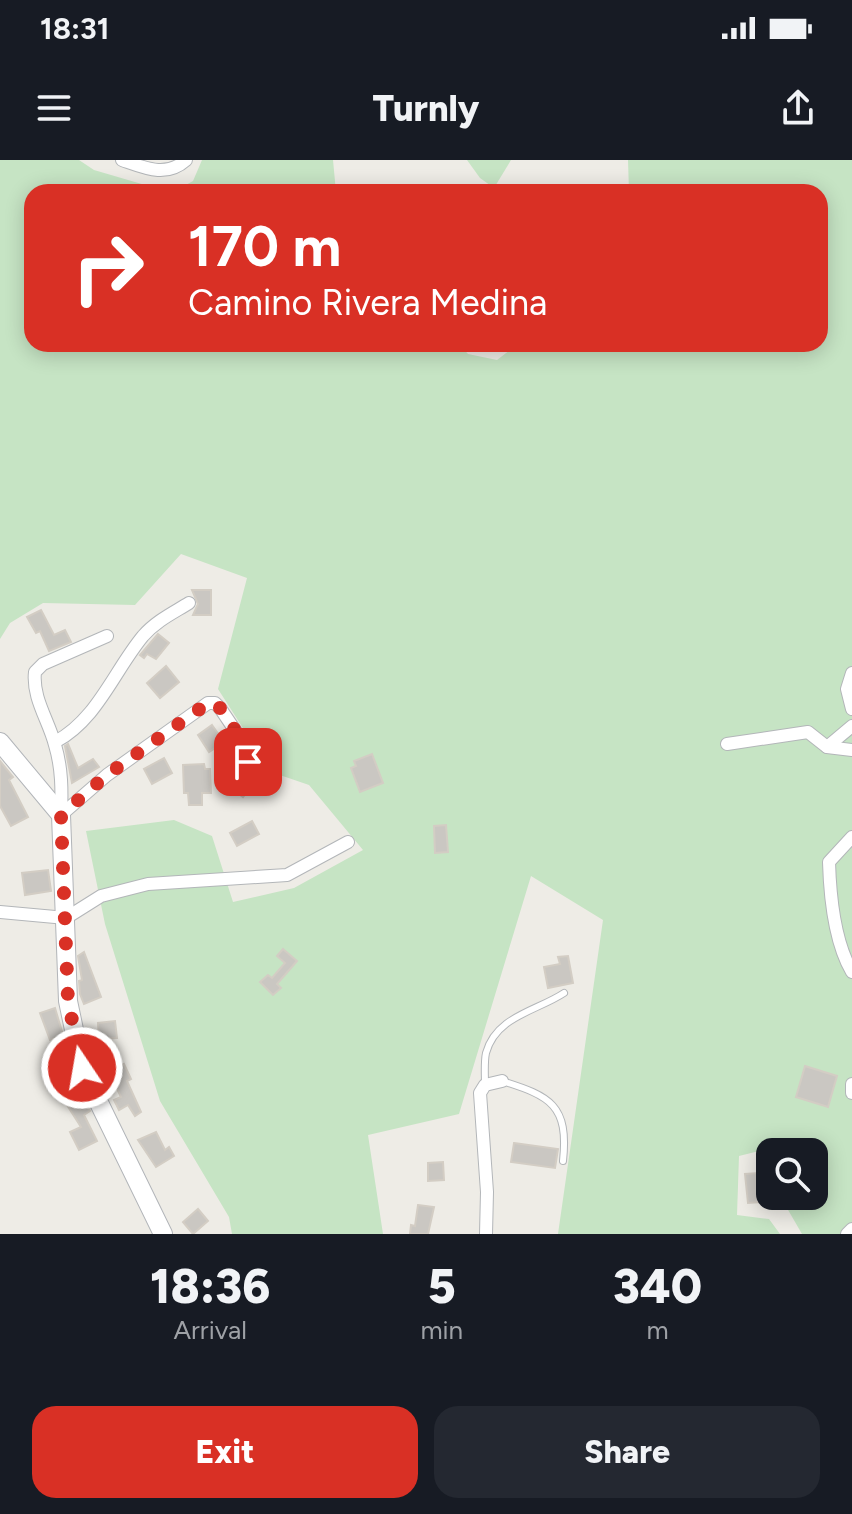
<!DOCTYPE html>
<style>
:root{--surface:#171b24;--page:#242831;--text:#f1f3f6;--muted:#9ea1a6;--accent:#d93025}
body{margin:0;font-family:Figtree,sans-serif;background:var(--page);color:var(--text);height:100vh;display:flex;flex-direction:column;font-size:30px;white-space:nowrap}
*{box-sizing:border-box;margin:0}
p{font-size:26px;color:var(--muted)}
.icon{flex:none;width:44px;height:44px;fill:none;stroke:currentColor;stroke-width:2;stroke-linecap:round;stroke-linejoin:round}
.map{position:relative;height:1074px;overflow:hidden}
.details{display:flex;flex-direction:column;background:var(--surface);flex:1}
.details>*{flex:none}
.guide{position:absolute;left:24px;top:24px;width:804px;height:168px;border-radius:24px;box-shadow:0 4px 20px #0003;background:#d93025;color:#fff;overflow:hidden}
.tools{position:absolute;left:756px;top:978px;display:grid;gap:16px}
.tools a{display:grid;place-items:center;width:72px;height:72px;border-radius:16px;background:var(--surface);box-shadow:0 4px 20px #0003;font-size:40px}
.pin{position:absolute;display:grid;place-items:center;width:68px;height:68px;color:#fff;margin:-34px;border-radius:16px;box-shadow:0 4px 12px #0006}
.me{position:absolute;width:88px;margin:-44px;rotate:348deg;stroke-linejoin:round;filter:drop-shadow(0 0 6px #0008)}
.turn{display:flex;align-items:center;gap:28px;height:168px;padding:0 32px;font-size:36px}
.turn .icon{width:104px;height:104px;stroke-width:2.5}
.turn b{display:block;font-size:56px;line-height:68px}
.eta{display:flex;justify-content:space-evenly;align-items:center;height:136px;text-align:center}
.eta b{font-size:48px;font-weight:800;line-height:56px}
.primary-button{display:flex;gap:16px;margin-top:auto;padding:16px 32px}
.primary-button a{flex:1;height:92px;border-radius:24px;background:var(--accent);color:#fff;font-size:32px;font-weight:800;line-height:92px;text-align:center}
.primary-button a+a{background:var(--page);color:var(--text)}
.status{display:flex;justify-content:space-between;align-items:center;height:56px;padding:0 40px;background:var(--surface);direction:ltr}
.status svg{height:22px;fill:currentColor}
header{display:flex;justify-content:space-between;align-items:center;height:104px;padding:0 32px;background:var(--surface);font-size:36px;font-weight:800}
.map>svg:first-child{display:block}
.green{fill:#c6e4c4}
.building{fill:#cac7c2;stroke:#d3cdc4;stroke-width:2}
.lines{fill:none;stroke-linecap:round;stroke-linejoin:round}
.lane-casing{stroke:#b3b6b9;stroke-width:8}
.street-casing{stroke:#b3b6b9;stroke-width:14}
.secondary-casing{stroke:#b2b5b9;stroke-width:20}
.lane{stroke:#fff;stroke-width:6}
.street{stroke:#fff;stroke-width:12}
.secondary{stroke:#fff;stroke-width:18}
.route{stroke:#d93025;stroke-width:14;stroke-dasharray:0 25.2}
</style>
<div class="status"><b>18:31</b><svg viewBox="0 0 49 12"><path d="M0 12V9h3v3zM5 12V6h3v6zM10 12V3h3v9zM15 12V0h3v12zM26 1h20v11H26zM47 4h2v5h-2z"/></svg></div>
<header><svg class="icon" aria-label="menu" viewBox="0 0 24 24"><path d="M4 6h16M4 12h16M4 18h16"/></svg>Turnly<svg class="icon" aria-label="share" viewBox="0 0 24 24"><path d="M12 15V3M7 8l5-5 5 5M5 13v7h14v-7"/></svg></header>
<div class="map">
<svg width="852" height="1074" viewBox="0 0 852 1074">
<rect width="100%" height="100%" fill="#eeece6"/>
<g class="green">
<path d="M0,0H79L94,10L169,32H32V184H459L468,194L497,200L518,184H820V32H629L628,0H852V1074H802L780,1036H814V992H770V1014L759,991L739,996L737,1055L769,1059L780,1074H558L603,760L531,716L459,954L368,975L383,1074H232L229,1057L160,941L105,764L86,671L174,660L212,676L233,742L294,728L363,690L309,625L271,612L218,529L247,418L181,394L135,445L43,443L10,463L0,479Z"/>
<path d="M202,0H333L336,32H173L193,21Z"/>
<path d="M467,0H511L494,28L480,18Z"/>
</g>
<g class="building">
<path d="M192,430H211V455H193L198,444Z"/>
<path d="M41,450L54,475L65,470L71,482L49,491L40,471L36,473L27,457Z"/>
<path d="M158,474L169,483L156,499L147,494L144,498L140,495Z"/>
<path d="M166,506L179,522L160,538L147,523Z"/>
<path d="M212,565L224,582L209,592L198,575Z"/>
<path d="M68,584L78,608L93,599L99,607L72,623L65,586Z"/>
<path d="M372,594L383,623L360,632L351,608L356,606L354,601Z"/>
<path d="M164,598L172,613L152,624L144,609Z"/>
<path d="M239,600L243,610H251L259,617L243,637L222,621Z"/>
<path d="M0,601L13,617L9,620L28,657L11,666L0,646Z"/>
<path d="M204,604L205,609H210L211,633H202V645H189L188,633H184L183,605Z"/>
<path d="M252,661L259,674L237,686L230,673Z"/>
<path d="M446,665L448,692L435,693L434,666Z"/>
<path d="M48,710L51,731L25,735L22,713Z"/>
<path d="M283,789L297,801L277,824L281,828L273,835L260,822L268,815L272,818L285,803L277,796Z"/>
<path d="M84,792L101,837L84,844L80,834L79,821L82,820L78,796Z"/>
<path d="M568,796L573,823L548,828L544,807L560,804L558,797Z"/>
<path d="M55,848L63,875L50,880L40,853Z"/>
<path d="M115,861L117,878L99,879L98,863Z"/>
<path d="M124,904L131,919L127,921L141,952L135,956L128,945L119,950L114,940L121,937L109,912Z"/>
<path d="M805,906L837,916L828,947L796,937Z"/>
<path d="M82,936L90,951L84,955L97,981L79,990L70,972L81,967L67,945Z"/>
<path d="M156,972L165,990L169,987L174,996L156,1007L138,980Z"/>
<path d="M514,983L558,989L555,1008L511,1002Z"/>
<path d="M443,1002L444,1020L428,1021V1003Z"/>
<path d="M759,1013L761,1042L748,1043L745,1014Z"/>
<path d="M418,1045L434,1047L428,1074H410L411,1065L415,1066Z"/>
<path d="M198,1049L208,1061L193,1074L183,1062Z"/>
</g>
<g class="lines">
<defs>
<g id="lane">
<path d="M502,921C550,936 569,945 563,1001"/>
<path d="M485,925C485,915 484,902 486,893C496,856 537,851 564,833"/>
</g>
<g id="street">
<path d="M122,0C145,8 166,18 186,0"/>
<path d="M852,513L847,529L852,549"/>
<path d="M55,582C97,560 114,511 143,476C156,461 173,453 189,443"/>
<path d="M727,584L808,572L827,587L852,590"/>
<path d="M827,587L852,566"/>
<path d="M61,655L107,615L208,543H215L220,548L247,588L248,602"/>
<path d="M61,655C62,631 62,608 55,585C49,561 32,538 35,512L43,504L107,476"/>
<path d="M852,677L829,702C830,736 835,783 852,812"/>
<path d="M0,752L66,758L101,736L148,724L287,715L348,682"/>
<path d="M852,924V933"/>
<path d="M486,1074L487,1032L480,933L485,925L502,921"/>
<path d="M847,1074L852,1069"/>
</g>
<path id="secondary" d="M0,582L61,655L68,841L82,908L163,1074"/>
</defs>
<use href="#lane" class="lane-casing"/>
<use href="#street" class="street-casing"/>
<use href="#secondary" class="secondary-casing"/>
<use href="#lane" class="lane"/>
<use href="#street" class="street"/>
<use href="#secondary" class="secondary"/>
</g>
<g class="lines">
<path class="route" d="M82,908L68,841L61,655L107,615L208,543H215L220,548L247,588L248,602"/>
</g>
</svg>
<div class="tools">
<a><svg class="icon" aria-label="search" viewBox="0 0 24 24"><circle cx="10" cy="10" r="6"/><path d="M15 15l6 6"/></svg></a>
</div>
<div class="pin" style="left:248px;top:602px;background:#d93025"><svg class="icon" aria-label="arrive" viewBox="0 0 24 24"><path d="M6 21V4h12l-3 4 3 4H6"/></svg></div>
<svg class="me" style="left:82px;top:908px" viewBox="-20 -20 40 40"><circle r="17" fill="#d93025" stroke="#fff" stroke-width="3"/><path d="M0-11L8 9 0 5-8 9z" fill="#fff"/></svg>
<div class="guide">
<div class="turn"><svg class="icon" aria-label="right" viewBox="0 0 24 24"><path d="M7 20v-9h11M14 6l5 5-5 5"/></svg><div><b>170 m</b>Camino Rivera Medina</div></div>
</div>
</div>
<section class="details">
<div class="eta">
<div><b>18:36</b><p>Arrival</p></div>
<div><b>5</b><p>min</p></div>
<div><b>340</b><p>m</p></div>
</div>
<div class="primary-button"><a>Exit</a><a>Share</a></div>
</section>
